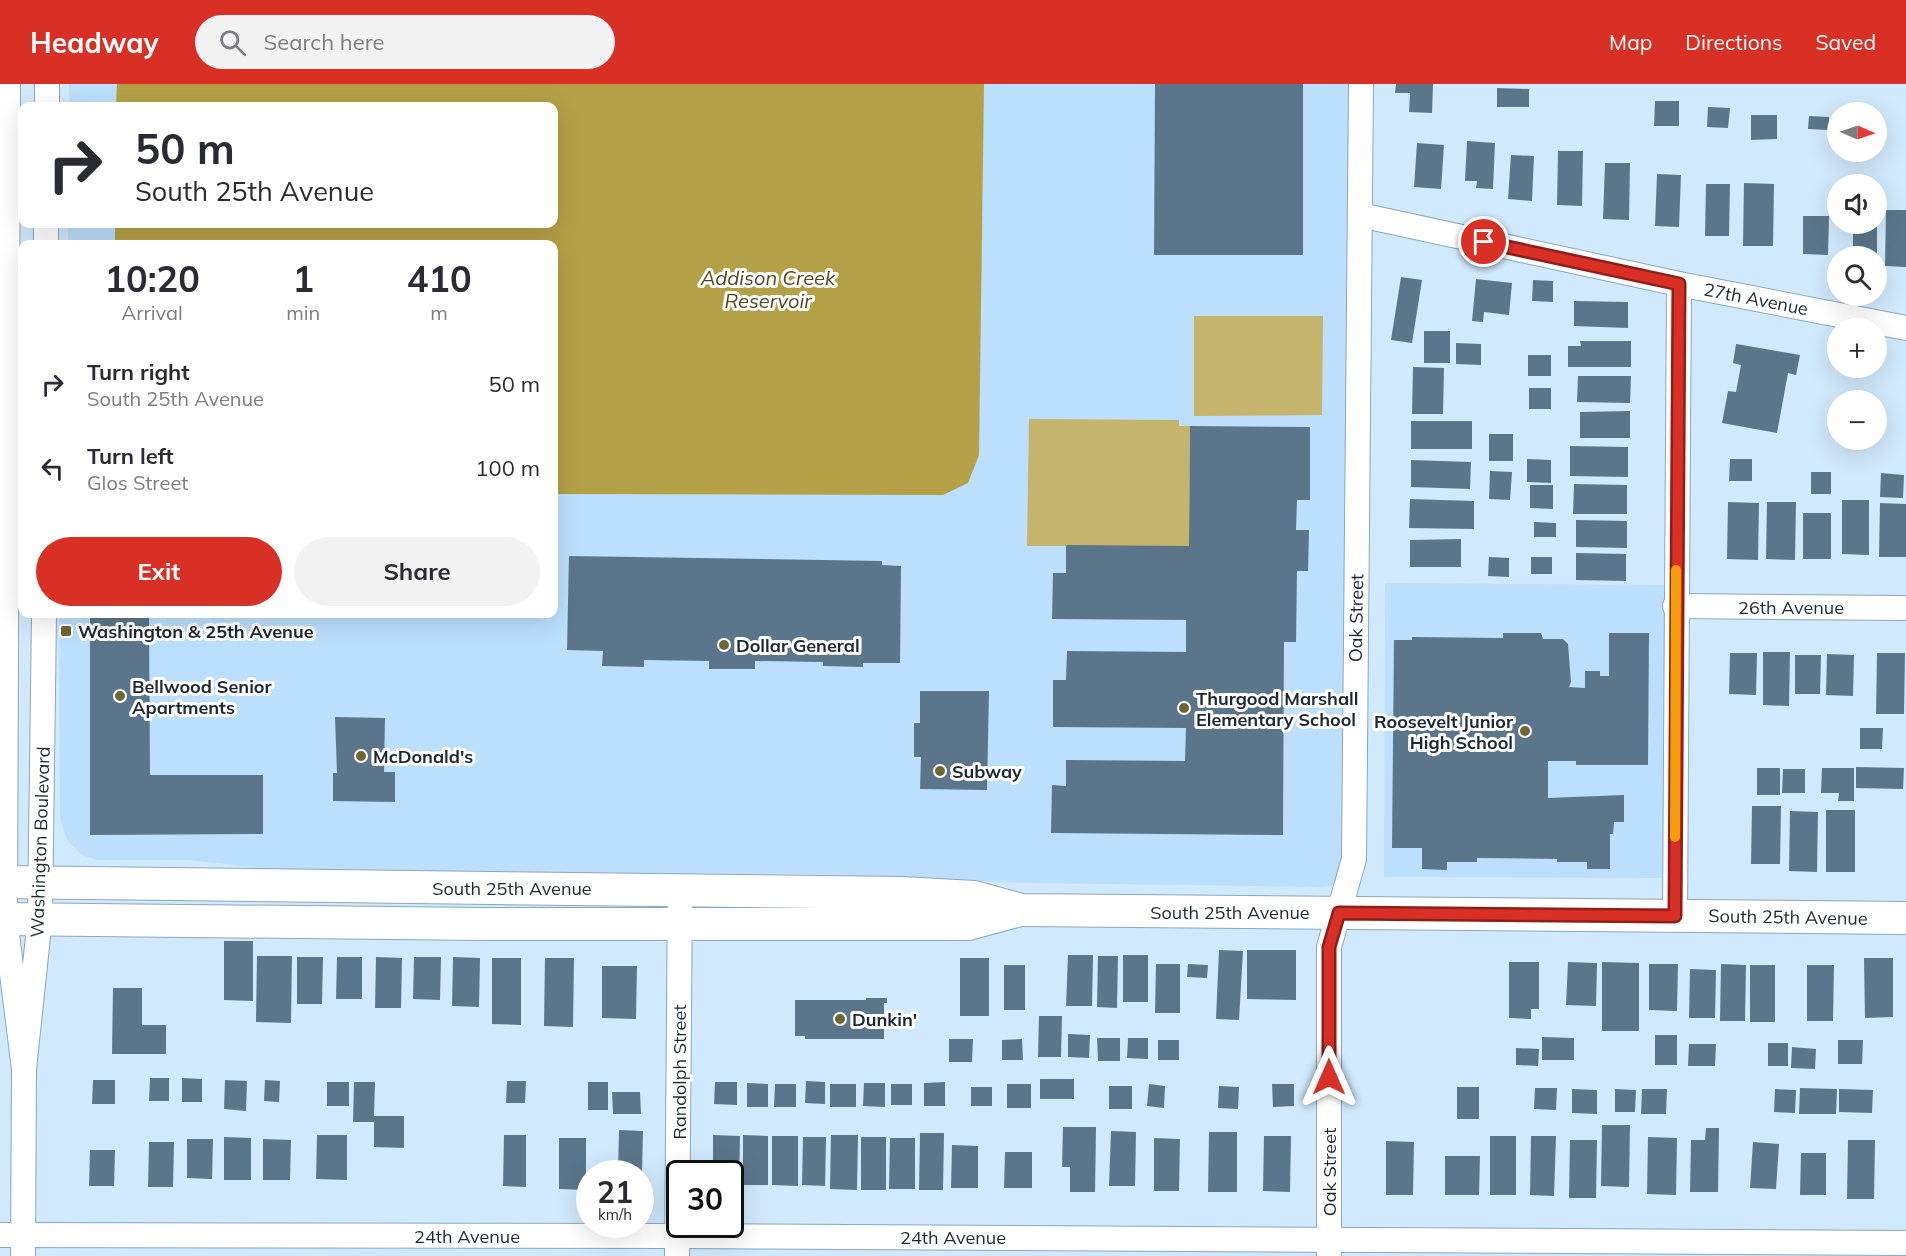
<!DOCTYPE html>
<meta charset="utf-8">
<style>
:root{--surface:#fff;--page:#f2f2f3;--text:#2b2b33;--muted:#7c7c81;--accent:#d93025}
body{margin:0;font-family:Mulish,sans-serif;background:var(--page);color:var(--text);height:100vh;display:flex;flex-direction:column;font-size:22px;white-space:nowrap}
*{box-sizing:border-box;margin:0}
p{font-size:20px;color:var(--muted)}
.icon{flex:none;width:33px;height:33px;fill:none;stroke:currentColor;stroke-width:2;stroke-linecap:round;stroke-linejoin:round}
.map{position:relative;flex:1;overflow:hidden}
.panel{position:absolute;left:18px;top:156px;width:540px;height:378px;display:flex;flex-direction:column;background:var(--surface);border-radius:12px;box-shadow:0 6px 24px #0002}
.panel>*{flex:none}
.guide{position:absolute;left:18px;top:18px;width:540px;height:126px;border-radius:12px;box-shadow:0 6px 24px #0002;background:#fff;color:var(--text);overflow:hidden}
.needle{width:39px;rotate:92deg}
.controls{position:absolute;left:1827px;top:18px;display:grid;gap:12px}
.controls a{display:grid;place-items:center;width:60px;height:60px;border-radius:50%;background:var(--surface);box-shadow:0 6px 24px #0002;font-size:30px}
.speed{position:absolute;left:576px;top:1076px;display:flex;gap:12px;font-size:30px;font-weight:700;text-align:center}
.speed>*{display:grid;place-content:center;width:78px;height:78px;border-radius:50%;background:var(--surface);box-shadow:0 6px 24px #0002;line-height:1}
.speed small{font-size:15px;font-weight:400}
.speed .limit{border:3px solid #111;border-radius:9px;background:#fff;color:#111}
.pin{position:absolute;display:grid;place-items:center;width:51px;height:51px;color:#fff;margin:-26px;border:3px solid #fff;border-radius:50%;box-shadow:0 2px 6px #0007}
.me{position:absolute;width:66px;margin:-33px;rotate:0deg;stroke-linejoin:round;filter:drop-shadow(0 0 4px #0008)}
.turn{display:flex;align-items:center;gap:21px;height:126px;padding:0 18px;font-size:27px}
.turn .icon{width:78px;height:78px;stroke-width:2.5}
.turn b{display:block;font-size:42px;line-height:51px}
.eta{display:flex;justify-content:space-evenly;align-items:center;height:102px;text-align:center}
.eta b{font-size:36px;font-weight:700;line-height:42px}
.primary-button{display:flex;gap:12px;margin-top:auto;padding:12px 18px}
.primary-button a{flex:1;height:69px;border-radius:36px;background:var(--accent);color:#fff;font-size:24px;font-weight:700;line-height:69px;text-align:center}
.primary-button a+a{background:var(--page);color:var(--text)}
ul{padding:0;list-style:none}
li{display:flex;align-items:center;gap:18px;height:84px;padding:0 18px}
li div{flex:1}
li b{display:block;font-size:22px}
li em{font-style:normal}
header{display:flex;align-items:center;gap:36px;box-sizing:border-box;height:84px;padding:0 30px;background:var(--accent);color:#fff}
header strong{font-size:28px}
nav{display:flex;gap:33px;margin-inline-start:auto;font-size:21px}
.search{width:420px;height:54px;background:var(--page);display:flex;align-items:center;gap:15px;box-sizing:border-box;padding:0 21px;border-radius:33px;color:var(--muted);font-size:22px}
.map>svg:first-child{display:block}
.built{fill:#bbdffc}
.green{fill:#c5b46b}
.water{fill:#b4a046}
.building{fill:#5b768b}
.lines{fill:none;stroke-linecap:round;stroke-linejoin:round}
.minor-casing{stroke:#8ba7bd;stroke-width:26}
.major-casing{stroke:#8ba7bd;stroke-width:34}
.minor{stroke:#fff;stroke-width:24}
.major{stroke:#fff;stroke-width:32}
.route-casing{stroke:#8d1f18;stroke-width:15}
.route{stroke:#d93025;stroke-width:10}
.slow{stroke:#f59e0b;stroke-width:10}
.poi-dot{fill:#716532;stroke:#fff;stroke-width:2}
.labels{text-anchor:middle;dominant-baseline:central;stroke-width:6;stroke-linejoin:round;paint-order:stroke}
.street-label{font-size:18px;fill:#1d2831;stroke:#fff}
.poi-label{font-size:18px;font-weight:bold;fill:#1d2831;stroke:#fff;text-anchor:start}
.water-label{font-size:20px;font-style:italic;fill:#514822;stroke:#fff}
</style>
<header>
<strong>Headway</strong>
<div class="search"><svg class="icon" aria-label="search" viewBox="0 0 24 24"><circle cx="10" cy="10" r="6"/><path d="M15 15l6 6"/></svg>Search here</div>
<nav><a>Map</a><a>Directions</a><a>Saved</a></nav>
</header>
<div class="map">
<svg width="1906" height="1172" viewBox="0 0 1906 1172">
<rect width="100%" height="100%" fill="#d1e9fc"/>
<g class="built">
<path d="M69,0H1349L1341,786L1337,796L1333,801L1322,803L1025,799L824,790L331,788L288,787L188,776H97L82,771L67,756L60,735L59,530H554V160H68V140H554V22H69Z"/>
<path d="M1385,499L1668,501L1662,794L1384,793Z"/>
</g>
<g class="green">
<path d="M1194,232H1323L1322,331L1194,332Z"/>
<path d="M1029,335L1179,336V342H1190L1189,462H1027Z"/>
</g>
<path class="water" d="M117,0H984L979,371L968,399L943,411L554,410V160H115V140H554V22H116Z"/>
<g class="building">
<path d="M1155,0H1303V171H1154Z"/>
<path d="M1396,0H1433L1432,29L1409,28L1410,9H1395Z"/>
<path d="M1497,4L1529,5V23H1497Z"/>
<path d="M1655,17H1679V42H1654Z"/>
<path d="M1708,23L1730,24L1728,44L1707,43Z"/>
<path d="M1751,31H1777V55L1751,56Z"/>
<path d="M1809,32L1829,33V46L1808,45Z"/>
<rect x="1833" y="41" width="5" height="25"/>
<path d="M1467,57L1495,59L1493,105L1476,104L1477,97H1465Z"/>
<path d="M1417,59L1444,61L1441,105L1414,103Z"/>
<path d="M1558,67H1583L1582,122L1557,121Z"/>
<path d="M1511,71L1534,72L1532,117L1508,115Z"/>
<path d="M1605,79H1630L1629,136L1603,135Z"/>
<path d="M1657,90L1681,91L1679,143L1655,142Z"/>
<path d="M1744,99L1774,100L1773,162H1743Z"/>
<path d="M1706,100H1730L1729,152H1705Z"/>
<path d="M1886,126H1906V183L1885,182Z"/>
<path d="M1803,132H1829L1828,171L1803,170Z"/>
<rect x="1853" y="140" width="24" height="32"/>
<path d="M1401,193L1422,196L1412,259L1391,256Z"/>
<path d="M1476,195L1512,199L1509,231L1484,228L1483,238L1472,237Z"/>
<path d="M1533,196L1553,197V218L1532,217Z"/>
<path d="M1574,217L1628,218V244L1574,242Z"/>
<rect x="1424" y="247" width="26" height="32"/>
<path d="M1580,257H1631V283H1568V262H1581Z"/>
<path d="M1456,259L1481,260V281L1456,280Z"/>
<path d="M1736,260L1800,271L1796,291L1788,289L1777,349L1722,339L1728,307L1736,308L1741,281L1733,279Z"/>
<rect x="1528" y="271" width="23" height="21"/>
<path d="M1413,283L1444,284L1443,330H1412Z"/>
<path d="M1578,292H1631L1630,319L1577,318Z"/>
<rect x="1529" y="304" width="22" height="21"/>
<path d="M1630,327V354H1580V328Z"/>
<rect x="1411" y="337" width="61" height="28"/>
<path d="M1190,342L1310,343V416H1297L1296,446H1309L1308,487H1297L1296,558H1284L1283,751L1051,749L1052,701L1066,702V676L1185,677L1186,644L1053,643V596H1066L1067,567L1186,568V536L1052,535L1053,489H1066V461L1189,462Z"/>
<rect x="1489" y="350" width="24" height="27"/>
<path d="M1570,362L1628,363V393L1570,392Z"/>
<path d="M1527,375L1551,376V399L1527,398Z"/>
<path d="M1730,375H1752V397H1729Z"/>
<path d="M1411,376L1471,378L1470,405L1411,403Z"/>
<path d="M1490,387L1512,388L1510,416L1489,415Z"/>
<rect x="1811" y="388" width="20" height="22"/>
<path d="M1881,389L1904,391L1903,414L1880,413Z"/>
<path d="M1574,400L1627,401V430H1573Z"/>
<path d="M1530,401H1553V425L1530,424Z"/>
<path d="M1410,415L1474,417V445L1409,444Z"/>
<path d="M1842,416H1869V471L1842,470Z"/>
<path d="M1728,418L1759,419L1758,476L1727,475Z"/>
<path d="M1767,418H1796L1795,476L1766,475Z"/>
<path d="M1880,419L1906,420V473H1879Z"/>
<rect x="1803" y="429" width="28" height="46"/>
<path d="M1576,436L1627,437V464L1576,463Z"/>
<path d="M1534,438L1556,439V453H1534Z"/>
<path d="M1461,455V483H1410V456Z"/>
<path d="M1576,469L1626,470V497L1576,496Z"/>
<path d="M569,472L882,477V481L901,482L900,579H863V583L823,582V578L755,577V585H709V577L644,576V583L602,582L603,567L567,566Z"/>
<path d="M1489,473L1509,474V493L1488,492Z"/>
<rect x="1531" y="473" width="21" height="17"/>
<path d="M90,534H149L150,691H263V750L90,751Z"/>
<path d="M1503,549H1541L1543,555H1563L1568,560L1571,598L1569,603L1585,604V587H1600V592H1609V549H1649L1648,681H1576V677H1548V714L1624,711V738H1614L1613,750H1610V785H1587V778H1557V775L1477,774V778H1447V786L1422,785V764H1392L1394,556H1412V553L1503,554Z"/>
<path d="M1763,568H1790L1789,622L1763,621Z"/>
<path d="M1730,569H1757L1756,611L1729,610Z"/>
<path d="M1877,569H1905L1904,630H1876Z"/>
<path d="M1827,570L1854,571L1853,612L1826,611Z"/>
<path d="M1795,571H1821L1820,610H1795Z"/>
<path d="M920,607H989L987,706L920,705L921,673H914V639H920Z"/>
<path d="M335,633L385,634L384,688H395V718L333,717V689H337Z"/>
<path d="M1860,644H1883L1882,665H1860Z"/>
<path d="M1856,683L1904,684L1903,705L1856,704Z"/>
<rect x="1757" y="684" width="23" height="27"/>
<path d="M1822,684H1854V717H1838L1839,709H1821Z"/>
<path d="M1783,685H1805V709H1782Z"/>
<path d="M1752,722H1781L1780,780H1751Z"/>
<rect x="1826" y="726" width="29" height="62"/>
<path d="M1790,727L1818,728L1817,788L1789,787Z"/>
<path d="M224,857H253V917L224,916Z"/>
<path d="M1219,866L1243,867L1239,936L1216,935Z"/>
<path d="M1247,866H1296V916L1247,915Z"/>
<path d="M1068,871H1093L1092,922H1066Z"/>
<rect x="1123" y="871" width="25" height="47"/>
<path d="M257,872H292L291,939L256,938Z"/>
<path d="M1098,872H1118L1117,924L1097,923Z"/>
<path d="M297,873H323L322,920H297Z"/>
<path d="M337,873H362V915H336Z"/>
<path d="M376,873L402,874L401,924H375Z"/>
<path d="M414,873H441L440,916L413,915Z"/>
<path d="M453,873L480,874L479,923L452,922Z"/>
<path d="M492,874H521V941L492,940Z"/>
<path d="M545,874H574L573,943L544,942Z"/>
<rect x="960" y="874" width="29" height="58"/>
<path d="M1864,874H1893V933L1865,934Z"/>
<path d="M1509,878H1539V925H1531V935L1509,934Z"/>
<path d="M1568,878L1597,879L1596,922L1566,921Z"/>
<path d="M1602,878L1639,879V947H1602Z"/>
<path d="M1156,880H1180V929H1155Z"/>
<path d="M1188,880L1208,881L1207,894L1187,893Z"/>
<path d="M1649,880H1678L1677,927L1649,926Z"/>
<path d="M1721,880L1746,881L1745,937H1720Z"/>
<rect x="1004" y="881" width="21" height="45"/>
<rect x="1750" y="881" width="25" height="57"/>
<path d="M1807,881H1834L1833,937H1807Z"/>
<path d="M602,882H637L636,935L602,934Z"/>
<path d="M1690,885L1716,886L1715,934H1689Z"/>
<path d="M113,904H142V941H166V970H112Z"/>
<path d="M866,914H887V919H884V955H805V952H795V916H866Z"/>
<path d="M1039,932H1062L1061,973H1038Z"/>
<path d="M1068,950L1090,951L1089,974L1068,973Z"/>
<rect x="1655" y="951" width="22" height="30"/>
<path d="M1542,953L1574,954V976H1542Z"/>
<path d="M1097,954H1120V977H1098Z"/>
<path d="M1128,954H1148V975L1127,974Z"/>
<path d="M949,955H973L972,978H949Z"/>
<path d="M1022,955L1023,976H1002V956Z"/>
<rect x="1158" y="956" width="21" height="20"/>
<path d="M1838,956H1863L1862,980H1838Z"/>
<rect x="1768" y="959" width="20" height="23"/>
<path d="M1689,960H1716L1715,982H1688Z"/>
<path d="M1792,963L1816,965L1815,985L1791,984Z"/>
<path d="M1516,964L1539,965L1538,982L1516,981Z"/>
<path d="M150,994H169V1017H149Z"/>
<path d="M182,994L202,995V1018H182Z"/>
<rect x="1040" y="995" width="34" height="20"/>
<path d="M93,996H115V1020H92Z"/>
<path d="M225,996L247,997L246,1027L224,1025Z"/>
<path d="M265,996L280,997L279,1018L264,1017Z"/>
<path d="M507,997H526L525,1019H506Z"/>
<path d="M806,997L825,998V1020L805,1019Z"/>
<rect x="327" y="998" width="22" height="24"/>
<path d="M354,998H375L374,1032H404V1064L374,1063V1038H353Z"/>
<rect x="588" y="998" width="20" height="28"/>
<path d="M715,998H737V1021L714,1020Z"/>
<path d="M945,998V1022H924V999Z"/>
<path d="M747,999L768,1000V1023H747Z"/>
<path d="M864,999H885V1023L863,1022Z"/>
<path d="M775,1000H796V1023H774Z"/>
<rect x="830" y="1000" width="26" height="23"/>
<rect x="891" y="1000" width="21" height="21"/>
<rect x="1007" y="1000" width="24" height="24"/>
<path d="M1149,1000L1165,1002L1164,1024L1147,1022Z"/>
<path d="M1272,1000H1294V1022L1273,1023Z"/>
<rect x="1109" y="1002" width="23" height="23"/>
<path d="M1219,1002L1239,1003L1238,1025L1218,1024Z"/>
<rect x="971" y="1003" width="21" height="19"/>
<rect x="1457" y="1003" width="22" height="32"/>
<path d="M1535,1004H1557L1556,1026L1534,1025Z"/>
<path d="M1800,1004L1837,1005L1836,1030H1799Z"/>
<path d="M1572,1005L1597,1006V1030L1572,1029Z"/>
<path d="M1615,1005L1636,1006L1635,1028H1615Z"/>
<path d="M1642,1005H1667L1666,1030H1641Z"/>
<path d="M1775,1005L1796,1006L1795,1029L1774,1028Z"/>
<path d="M1839,1005L1873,1006L1872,1029L1839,1028Z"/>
<path d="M612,1008H640L641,1030H613Z"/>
<path d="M1602,1041H1630L1629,1103L1601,1102Z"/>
<path d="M1063,1043H1096L1095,1108H1070V1083H1062Z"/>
<path d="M1706,1044H1719L1718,1108H1690L1691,1056H1705Z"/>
<path d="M619,1046L643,1047L642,1089H618Z"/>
<path d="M1111,1047L1136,1048L1135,1102H1109Z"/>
<path d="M1209,1048H1237V1108H1208Z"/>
<path d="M920,1049H944L943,1106H919Z"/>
<path d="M317,1051H347V1096L316,1095Z"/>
<path d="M504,1051H526V1103L503,1102Z"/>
<path d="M713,1051L740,1052L739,1101H730V1089H713Z"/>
<path d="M743,1051L768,1052V1101H743Z"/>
<path d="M831,1051H858L857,1106L830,1105Z"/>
<path d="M772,1052H798V1102L772,1101Z"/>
<path d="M1264,1052H1291L1290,1108L1263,1107Z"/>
<rect x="1490" y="1052" width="26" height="59"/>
<path d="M1531,1052H1556L1554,1112L1530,1111Z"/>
<path d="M224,1053L251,1054V1096H224Z"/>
<path d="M803,1053H826L825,1102L802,1101Z"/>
<rect x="861" y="1053" width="25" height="53"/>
<path d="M1648,1053L1677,1054L1676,1111L1647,1110Z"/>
<path d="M559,1054H586V1106L559,1105Z"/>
<path d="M890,1054H915V1105H889Z"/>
<path d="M1154,1054L1180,1055L1179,1107H1154Z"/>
<path d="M187,1055H213L212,1095L187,1094Z"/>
<path d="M263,1055L291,1056L290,1096H263Z"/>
<path d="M1570,1056H1597L1596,1114H1569Z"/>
<path d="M1848,1056H1875L1874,1115H1847Z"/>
<path d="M1386,1057L1414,1058L1413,1111H1386Z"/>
<path d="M149,1058H174L173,1103H148Z"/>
<path d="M1753,1058L1779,1060L1776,1105L1750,1104Z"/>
<path d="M952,1061L978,1062V1104H951Z"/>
<path d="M90,1066H115L114,1102H89Z"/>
<path d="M1005,1068H1032V1104H1004Z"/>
<path d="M1801,1069H1826V1111H1800Z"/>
<path d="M1445,1072H1480L1479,1111H1445Z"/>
</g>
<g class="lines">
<defs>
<g id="minor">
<path d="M8,0L5,834L24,985"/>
<path d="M47,22V0"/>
<path d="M1360,131L1679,200L1906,244"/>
<path d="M46,160V140"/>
<path d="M1675,522L1906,524"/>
<path d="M1675,832L1679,200"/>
<path d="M0,1151L677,1152L1906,1159"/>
<path d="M1329,1170V863L1354,775L1361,0"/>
<path d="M23,1172L24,985L40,834L44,530"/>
<path d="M677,1172L680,805"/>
</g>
<g id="major">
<path d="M0,798L902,809L974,813L1021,826L1906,834"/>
<path d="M0,835L484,840H968L1020,826"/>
</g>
</defs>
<use href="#minor" class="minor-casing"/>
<use href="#major" class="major-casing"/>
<use href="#minor" class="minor"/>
<use href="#major" class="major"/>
</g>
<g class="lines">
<defs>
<path id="route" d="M1329,993V863L1339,829L1675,832L1679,200L1484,158"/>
</defs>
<use href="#route" class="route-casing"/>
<use href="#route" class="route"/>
<path class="slow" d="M1675,753L1676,486"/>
</g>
<g class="poi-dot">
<rect x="60" y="541" width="12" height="12" rx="3"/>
<circle cx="724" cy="561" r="6"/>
<circle cx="120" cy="612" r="6"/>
<circle cx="1184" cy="624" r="6"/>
<circle cx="1525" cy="647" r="6"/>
<circle cx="361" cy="672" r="6"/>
<circle cx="940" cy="687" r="6"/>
<circle cx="840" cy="935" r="6"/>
</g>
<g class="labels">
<g class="street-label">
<text transform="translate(1756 215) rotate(11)">27th Avenue</text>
<text x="1791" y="523">26th Avenue</text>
<text transform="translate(1356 534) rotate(-89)">Oak Street</text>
<text transform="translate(40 758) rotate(-88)">Washington Boulevard</text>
<text x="512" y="804">South 25th Avenue</text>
<text x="1230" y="828">South 25th Avenue</text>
<text transform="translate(1788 833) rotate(1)">South 25th Avenue</text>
<text transform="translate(679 988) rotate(-90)">Randolph Street</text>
<text transform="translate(1329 1088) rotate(-90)">Oak Street</text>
<text x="467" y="1152">24th Avenue</text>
<text x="953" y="1153">24th Avenue</text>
</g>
<g class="poi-label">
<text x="78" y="547">Washington &amp; 25th Avenue</text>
<text x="736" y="561">Dollar General</text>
<text x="132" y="602">Bellwood Senior<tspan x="132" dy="21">Apartments</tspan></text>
<text x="1196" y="614">Thurgood Marshall<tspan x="1196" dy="21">Elementary School</tspan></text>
<text x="1513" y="637" text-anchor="end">Roosevelt Junior<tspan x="1513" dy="21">High School</tspan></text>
<text x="373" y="672">McDonald's</text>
<text x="952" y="687">Subway</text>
<text x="852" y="935">Dunkin'</text>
</g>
<g class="water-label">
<text x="768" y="193">Addison Creek<tspan x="768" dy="23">Reservoir</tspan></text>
</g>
</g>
</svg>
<div class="controls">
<a><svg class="needle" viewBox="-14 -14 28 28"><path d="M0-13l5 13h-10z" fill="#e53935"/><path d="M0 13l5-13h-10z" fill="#7c7c81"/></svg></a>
<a><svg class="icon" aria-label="sound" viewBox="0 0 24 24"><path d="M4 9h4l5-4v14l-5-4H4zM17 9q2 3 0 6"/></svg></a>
<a><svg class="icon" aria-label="search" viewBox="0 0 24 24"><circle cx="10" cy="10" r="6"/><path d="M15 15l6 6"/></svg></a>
<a>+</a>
<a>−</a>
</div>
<div class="speed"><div>21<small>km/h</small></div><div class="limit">30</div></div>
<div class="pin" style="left:1484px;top:158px;background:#d93025"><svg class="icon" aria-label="arrive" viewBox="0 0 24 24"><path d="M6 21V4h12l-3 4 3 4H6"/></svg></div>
<svg class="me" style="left:1329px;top:993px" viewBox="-20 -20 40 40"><path d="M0-17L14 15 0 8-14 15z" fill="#d93025" stroke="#fff" stroke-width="4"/></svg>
<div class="guide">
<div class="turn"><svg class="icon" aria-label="right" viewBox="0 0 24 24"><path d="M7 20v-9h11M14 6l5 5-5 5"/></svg><div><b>50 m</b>South 25th Avenue</div></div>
</div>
<section class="panel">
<div class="eta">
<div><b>10:20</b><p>Arrival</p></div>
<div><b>1</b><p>min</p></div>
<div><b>410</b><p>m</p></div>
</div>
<ul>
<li><svg class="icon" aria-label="right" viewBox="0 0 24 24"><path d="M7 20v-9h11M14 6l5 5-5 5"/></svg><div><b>Turn right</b><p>South 25th Avenue</p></div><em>50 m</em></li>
<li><svg class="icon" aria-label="left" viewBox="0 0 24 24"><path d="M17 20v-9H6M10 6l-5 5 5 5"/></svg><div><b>Turn left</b><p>Glos Street</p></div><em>100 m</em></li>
</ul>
<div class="primary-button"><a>Exit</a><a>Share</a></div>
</section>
</div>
